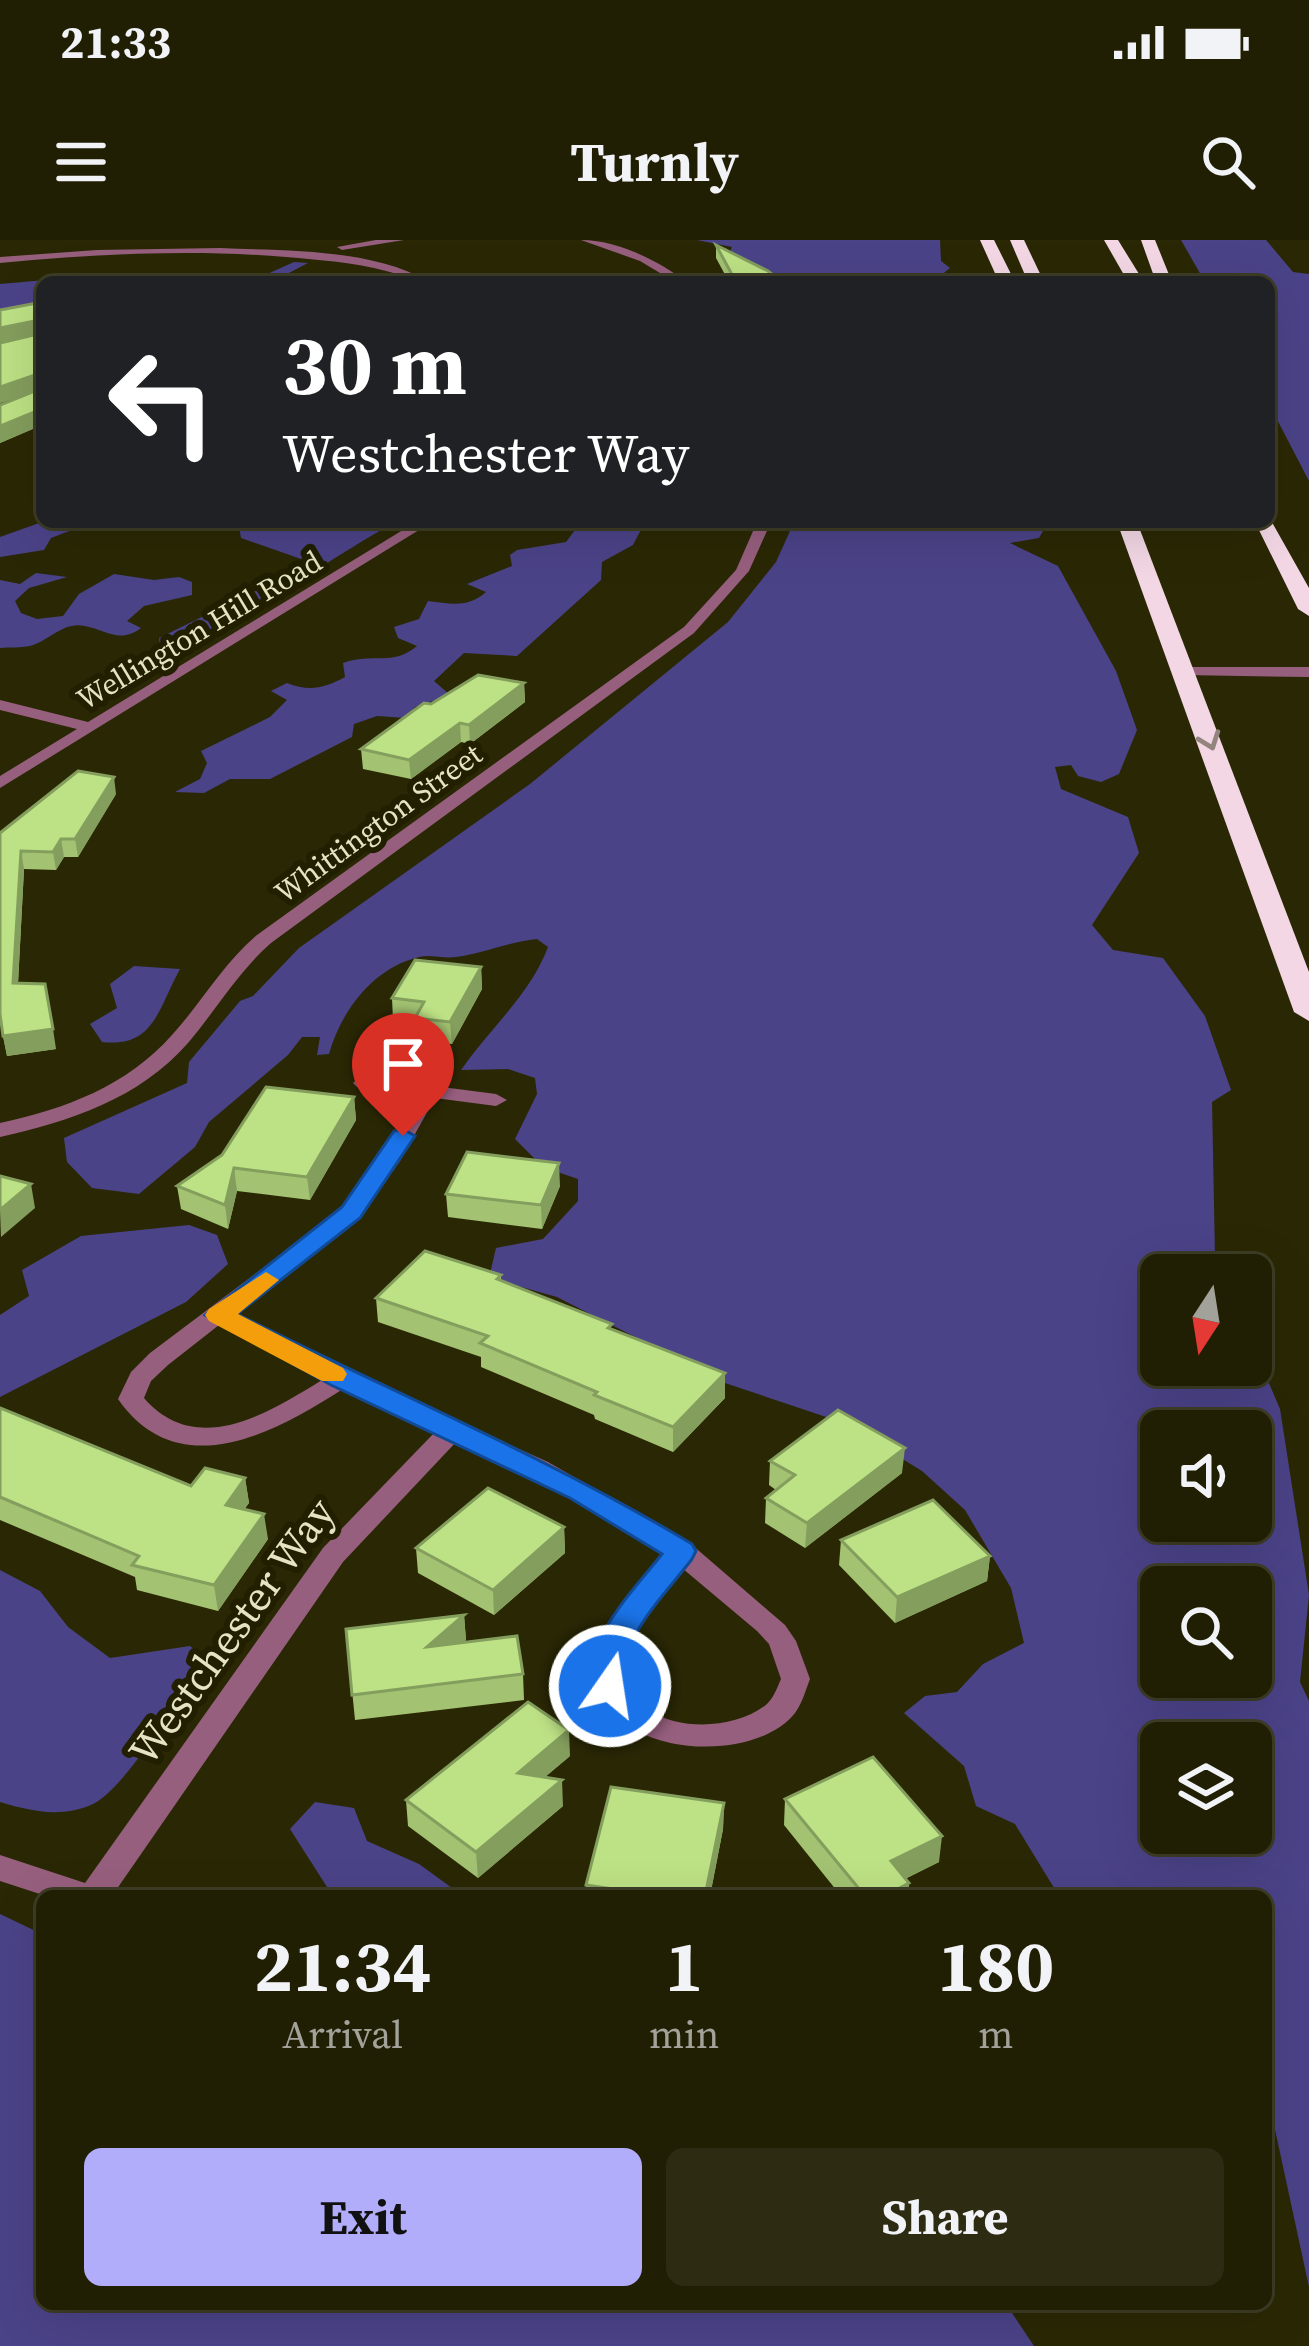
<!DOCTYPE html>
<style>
:root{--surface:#201e03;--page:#2d2b12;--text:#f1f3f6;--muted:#a2a29a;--line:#3d3c25;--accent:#b1adfa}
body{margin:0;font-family:"Source Serif 4",serif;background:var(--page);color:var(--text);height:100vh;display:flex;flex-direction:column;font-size:45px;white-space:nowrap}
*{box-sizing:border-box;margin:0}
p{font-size:39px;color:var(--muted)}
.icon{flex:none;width:66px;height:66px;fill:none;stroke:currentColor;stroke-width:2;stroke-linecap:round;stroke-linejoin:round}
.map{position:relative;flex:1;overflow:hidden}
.details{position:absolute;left:36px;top:1650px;width:1236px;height:420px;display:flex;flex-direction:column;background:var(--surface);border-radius:18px;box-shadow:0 12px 48px #0002,0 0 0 3px var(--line)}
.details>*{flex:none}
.banner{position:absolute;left:36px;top:36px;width:1239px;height:252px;border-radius:18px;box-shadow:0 12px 48px #0002,0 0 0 3px var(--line);background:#202124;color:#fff;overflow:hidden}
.needle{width:78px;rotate:192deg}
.fabs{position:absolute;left:1140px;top:1014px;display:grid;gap:24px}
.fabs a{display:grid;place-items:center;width:132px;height:132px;border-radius:18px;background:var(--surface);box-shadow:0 12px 48px #0002,0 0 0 3px var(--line);font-size:60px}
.pin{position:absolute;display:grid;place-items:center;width:102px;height:102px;color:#fff;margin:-123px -51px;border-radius:50% 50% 50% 0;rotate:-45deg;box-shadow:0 0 12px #0007}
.pin .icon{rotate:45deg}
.me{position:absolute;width:132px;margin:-66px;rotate:13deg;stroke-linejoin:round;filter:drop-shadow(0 0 9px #0008)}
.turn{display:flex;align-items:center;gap:42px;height:252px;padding:0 48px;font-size:54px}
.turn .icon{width:156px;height:156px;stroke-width:2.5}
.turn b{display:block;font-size:84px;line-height:102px}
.eta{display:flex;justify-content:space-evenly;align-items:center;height:204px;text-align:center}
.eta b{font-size:72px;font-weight:700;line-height:84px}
.action{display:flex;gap:24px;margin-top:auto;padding:24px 48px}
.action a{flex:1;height:138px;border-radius:18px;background:var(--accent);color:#111;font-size:48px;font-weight:700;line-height:138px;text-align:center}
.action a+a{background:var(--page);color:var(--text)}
.status{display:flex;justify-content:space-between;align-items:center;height:84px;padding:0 60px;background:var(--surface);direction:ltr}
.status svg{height:33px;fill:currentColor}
header{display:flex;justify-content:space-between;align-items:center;height:156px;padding:0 48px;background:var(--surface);font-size:54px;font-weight:700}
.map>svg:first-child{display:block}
.green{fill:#4b4388;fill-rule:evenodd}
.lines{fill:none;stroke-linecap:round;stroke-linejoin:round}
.service{fill:#975f7e;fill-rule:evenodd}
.minor{fill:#975f7e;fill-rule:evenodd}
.motorway{fill:#f3d7e5;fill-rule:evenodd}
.wall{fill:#a3c272}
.shaded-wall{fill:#849e5d}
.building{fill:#bde185;stroke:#849e5d;stroke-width:3}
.oneway{stroke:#94847e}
.route{fill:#1a73e8;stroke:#114b97;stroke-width:3}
.slow{fill:#f59e0b}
.labels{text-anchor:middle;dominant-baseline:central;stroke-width:12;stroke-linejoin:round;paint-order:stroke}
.far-street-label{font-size:30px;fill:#e5e4c2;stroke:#211f00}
.near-street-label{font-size:42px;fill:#e5e4c2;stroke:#211f00}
</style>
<div class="status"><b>21:33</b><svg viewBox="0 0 49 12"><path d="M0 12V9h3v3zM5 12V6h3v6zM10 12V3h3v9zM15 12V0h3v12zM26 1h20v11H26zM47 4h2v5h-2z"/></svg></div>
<header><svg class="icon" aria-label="menu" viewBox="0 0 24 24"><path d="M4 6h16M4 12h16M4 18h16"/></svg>Turnly<svg class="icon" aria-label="search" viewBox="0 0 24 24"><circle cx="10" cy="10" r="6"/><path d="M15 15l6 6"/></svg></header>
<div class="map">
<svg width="1309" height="2106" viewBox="0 0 1309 2106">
<rect width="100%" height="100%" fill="#2a2804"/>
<g class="green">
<path d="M697,0H940L941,21L950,28L940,36L944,42H768L781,37L729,14L732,7Z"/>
<path d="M1181,0H1266L1293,32L1309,34V241L1269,164V42H1205Z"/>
<path d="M294,22L308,23L287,34L371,35L400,42H42V71L0,80V44L114,34L125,41L256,39Z"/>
<path d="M42,282L72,290L51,298L44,310L0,317V297Z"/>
<path d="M215,282L297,286L380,282L385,288C337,314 205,407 160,405L159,398L265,346L304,320L241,298L239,287Z"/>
<path d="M581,282H645L633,305L602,322L601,340L517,416L464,413L434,441L450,455L415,467L406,478L377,476L354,484L352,497L270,539H230L204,553L175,552L200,539L207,523L201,511L270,477L287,460L271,451L287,443C309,452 325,448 345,437L343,423C373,412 392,427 417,406L398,398L394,387L419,379L428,361C451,364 468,368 486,352L467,344L512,326L510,315L517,310L566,302Z"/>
<path d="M794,282H1048L1039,298L1010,303L1058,326L1116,431L1137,490L1119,534L1101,542L1078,536L1071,525L1055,527L1061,549L1128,577L1139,613L1092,685L1113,710L1163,718L1205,776L1231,850L1212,862L1215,1017L1223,1035H1161V1125H1251V1101L1280,1169L1309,1355L1300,1442L1309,1461V2047L1274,1885L1266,1879V1656H1059L1015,1584L976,1566L964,1526L904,1473L925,1456L957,1452L983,1424L1024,1403L1011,1348L965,1270L922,1231L844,1183L725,1143L557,1057L489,1038L496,1008L543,999L578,961V939L543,927L515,899L537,854L535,838L508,829L461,830C490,788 530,755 548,707L537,699C508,702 484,713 456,717C443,719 431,714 419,717C373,728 341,771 329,814L317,815L320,797H302L288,815L209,882L195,907L139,954L92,948L67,922L64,898L187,843L189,822L240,761L253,756L299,708L530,544L728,382L776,322ZM1161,1191H1251V1281H1161ZM1161,1347H1251V1437H1161ZM1161,1503H1251V1593H1161Z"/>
<path d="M36,333L67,337L29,348L15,361L21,373L37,379L63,376L79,354L114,334L154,340L179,337L192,342V355L144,366L127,381L141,388C120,404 106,390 85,386C63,381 49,401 30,406C21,408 9,407 0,408V340L20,344Z"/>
<path d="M134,726L180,729C158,769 154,808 102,802L90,784L117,768L110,744Z"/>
<path d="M189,985L217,995L228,1024L186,1062L0,1157V1075L29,1056L22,1030L81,996Z"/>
<path d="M0,1330L40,1351L68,1387L110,1418L190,1406L206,1418C183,1451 125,1551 91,1565C60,1578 30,1571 0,1562Z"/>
<path d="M315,1562L354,1568L367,1601L419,1624L463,1656H355L327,1647L290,1589Z"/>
<path d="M0,1674L42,1694V2064H1006L1034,2106H0Z"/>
</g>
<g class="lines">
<path class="service" d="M1178,427H1309V437L1183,435L1178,433Z"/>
<g class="minor">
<path d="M376,0H404L342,10L337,7Z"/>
<path d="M581,0C618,0 658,21 687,42H675L640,21Z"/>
<path d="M220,8C287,11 370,8 430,42C413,42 402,35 386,31C354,22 319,20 286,17C191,9 94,14 0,23V17L97,10Z"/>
<path d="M416,282H432L0,548V536L77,489L0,470V460L88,482Z"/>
<path d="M757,282H771L749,331L694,393L271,703C238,732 216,770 188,803C139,859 70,881 0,897V883C65,869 127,846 172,795C202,762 223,724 257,695L684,387L736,330Z"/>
<path d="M364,837L496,854L507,860L496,866L435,858L400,921L359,978L234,1074L340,1129L548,1222L691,1304L785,1385L796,1401L810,1439C806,1449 802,1464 795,1473C747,1533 579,1512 596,1415C603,1377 640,1342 664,1314L575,1259L457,1201L343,1322L112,1656H46L0,1641V1615L85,1643L323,1308L436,1191L343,1149C273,1194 178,1245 118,1159L131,1132L150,1113L343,968L379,920L415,856L357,847L353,843L357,839ZM219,1085L322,1140C267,1174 196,1218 144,1158L151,1141L168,1125ZM682,1328L757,1391L769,1404L781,1439C777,1448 774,1457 767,1464C718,1504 602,1486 629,1403Z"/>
</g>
<g class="motorway">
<path d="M980,0H994L1015,42H999Z"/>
<path d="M1010,0H1024L1044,42H1028Z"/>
<path d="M1104,0H1118L1144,42H1128Z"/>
<path d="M1141,0H1155L1172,42H1156Z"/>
<path d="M1269,277L1309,348V376L1298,369L1255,282H1269Z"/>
<path d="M1117,282H1137L1309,732V781L1294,772Z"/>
</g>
</g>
<g class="wall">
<path d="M716,5L782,42H729L716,18Z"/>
<path d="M42,62V185L0,203V165L38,150L0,163Z"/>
<path d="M524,443L525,462L470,504L461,502L411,539L363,529L361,509L431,464Z"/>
<path d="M116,554L78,617H64L56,630L24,629L18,744L56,809L7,816L3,796L0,593Z"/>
<path d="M481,727L482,749L452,804L416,800L415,782L393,780L392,758Z"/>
<path d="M354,857L356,880L310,960L237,951L228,989L181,969L177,946Z"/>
<path d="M560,946L542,989L448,977L446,954Z"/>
<path d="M501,1035V1040L612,1089L725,1158L673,1212L595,1179L594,1175L481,1127V1117L378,1082L376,1058Z"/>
<path d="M0,1168L191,1246L245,1238L249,1263L244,1269L268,1299L218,1371L137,1350L135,1337L0,1280Z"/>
<path d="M770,1221L902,1233L805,1308L765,1283L766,1258L776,1250L769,1245Z"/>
<path d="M564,1287L565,1313L494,1375L418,1333L416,1308Z"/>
<path d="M841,1300L990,1316L987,1341L895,1383L839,1325Z"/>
<path d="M464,1375L466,1400L463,1403L523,1434L524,1460L355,1480L346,1389Z"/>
<path d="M570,1516L545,1537L563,1566L478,1638L408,1586L406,1560Z"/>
<path d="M785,1559L939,1622L905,1639L909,1643L908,1656H841L784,1585Z"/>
<path d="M724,1563L723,1589L710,1656H586V1645Z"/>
</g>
<g class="shaded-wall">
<path d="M39,80L41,94L0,102V88Z"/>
<path d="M38,134L40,149L0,163V147Z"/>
<path d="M42,169V185L0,203V186Z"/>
<path d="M524,443L525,462L470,504L469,485Z"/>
<path d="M460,483L461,502L411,539L409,520Z"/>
<path d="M114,537L116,554L78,617L75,599Z"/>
<path d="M61,599L64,617L56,630L53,612Z"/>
<path d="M21,611L24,629L17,763L13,743Z"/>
<path d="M481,727L482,749L452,804L450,782Z"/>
<path d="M53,789L56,809L7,816L3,796Z"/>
<path d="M354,857L356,880L310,960L307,937Z"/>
<path d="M559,923L560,946L542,989L541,965Z"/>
<path d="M234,928L237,951L228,989L225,965Z"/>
<path d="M31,944L35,968L1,997L0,970Z"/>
<path d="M725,1133V1158L673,1212V1187Z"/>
<path d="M905,1208L902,1233L805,1308L807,1283Z"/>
<path d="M245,1238L249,1263L230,1290L226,1265Z"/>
<path d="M264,1274L268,1299L218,1371L214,1345Z"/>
<path d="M564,1287L565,1313L494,1375L493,1350Z"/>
<path d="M990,1316L987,1341L895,1383L897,1357Z"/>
<path d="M464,1375L466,1400L429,1433L427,1407Z"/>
<path d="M569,1490L570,1516L519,1559L518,1533Z"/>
<path d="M562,1540L563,1566L478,1638L476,1612Z"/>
<path d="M724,1563L723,1589L710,1656H705Z"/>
<path d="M942,1596L939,1622L888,1647L891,1621Z"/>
<path d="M909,1643L908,1656H884Z"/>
</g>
<g class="building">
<path d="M716,5L768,31L782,42H736Z"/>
<path d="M382,36L386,42H293Z"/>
<path d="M42,62V82L39,80L0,88V70Z"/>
<path d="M42,93V137L38,134L0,147V103Z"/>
<path d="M42,148V169L0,186V165Z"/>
<path d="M478,435L524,443L469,485L460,483L409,520L361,509L424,463L431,464Z"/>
<path d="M78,531L114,537L75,599H61L53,612L21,611L13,743L45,744L53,789L3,796L0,774V593Z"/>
<path d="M415,720L481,727L450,782L415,778L424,762L392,758Z"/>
<path d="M266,847L354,857L307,937L234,928L225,965L177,946L222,915Z"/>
<path d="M467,912L559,923L541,965L446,954Z"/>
<path d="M0,936L31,944L0,970Z"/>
<path d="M425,1011L501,1035L497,1039L612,1084L608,1088L725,1133L673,1187L594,1155L597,1152L480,1103L488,1096L376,1058Z"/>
<path d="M0,1168L191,1246L205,1228L245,1238L226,1265L264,1274L214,1345L132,1325L139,1316L0,1257Z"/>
<path d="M838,1170L905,1208L807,1283L766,1258L795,1235L770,1221Z"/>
<path d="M488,1248L564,1287L493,1350L416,1308Z"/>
<path d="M933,1260L990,1316L897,1357L841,1300Z"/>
<path d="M464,1375L427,1407L517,1396L523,1434L352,1455L346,1389Z"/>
<path d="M528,1462L569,1490L518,1533L562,1540L476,1612L406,1560Z"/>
<path d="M873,1517L942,1596L891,1621L909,1643L884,1656H865L785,1559Z"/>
<path d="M611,1547L724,1563L705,1656H661L586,1645Z"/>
</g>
<defs><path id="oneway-chevron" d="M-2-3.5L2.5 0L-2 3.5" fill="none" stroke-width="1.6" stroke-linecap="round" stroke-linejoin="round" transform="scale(3)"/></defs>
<use class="oneway" href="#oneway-chevron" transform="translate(1210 501) rotate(70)"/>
<path class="route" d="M403,889L415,896L360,978L237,1074C389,1151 546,1216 692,1304L696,1311L692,1319C671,1347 635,1382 627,1417C624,1431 630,1441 622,1454L610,1458L598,1454C573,1409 636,1348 662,1314L570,1258L331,1145L205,1075L342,967L394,891Z"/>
<path class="slow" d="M266,1032L279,1040L238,1074L343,1128L347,1134L343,1141H322L209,1081L205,1075L209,1069Z"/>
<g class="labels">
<g class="far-street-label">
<text transform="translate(199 390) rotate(-31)">Wellington Hill Road</text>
<text transform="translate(378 583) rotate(-36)">Whittington Street</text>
</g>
<g class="near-street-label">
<text transform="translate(231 1391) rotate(-54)">Westchester Way</text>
</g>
</g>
</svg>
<div class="fabs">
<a><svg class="needle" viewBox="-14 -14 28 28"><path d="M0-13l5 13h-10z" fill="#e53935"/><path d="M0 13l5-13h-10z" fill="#a2a29a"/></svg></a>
<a><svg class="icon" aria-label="sound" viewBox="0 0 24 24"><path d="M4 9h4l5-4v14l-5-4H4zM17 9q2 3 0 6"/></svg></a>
<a><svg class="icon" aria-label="search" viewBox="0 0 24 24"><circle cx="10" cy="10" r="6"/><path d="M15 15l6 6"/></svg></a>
<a><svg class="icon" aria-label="layers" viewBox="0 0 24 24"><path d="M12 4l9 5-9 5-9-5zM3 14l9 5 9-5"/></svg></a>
</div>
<div class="pin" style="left:403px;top:896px;background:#d93025"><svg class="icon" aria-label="arrive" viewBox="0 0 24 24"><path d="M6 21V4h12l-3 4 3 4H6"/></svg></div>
<svg class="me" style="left:610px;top:1446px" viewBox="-20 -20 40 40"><circle r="17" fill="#1a73e8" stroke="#fff" stroke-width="3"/><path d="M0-11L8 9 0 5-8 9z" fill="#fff"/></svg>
<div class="banner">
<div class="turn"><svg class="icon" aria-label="left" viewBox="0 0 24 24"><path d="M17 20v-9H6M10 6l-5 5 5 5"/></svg><div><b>30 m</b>Westchester Way</div></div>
</div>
<section class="details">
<div class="eta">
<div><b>21:34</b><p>Arrival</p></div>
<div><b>1</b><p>min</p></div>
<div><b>180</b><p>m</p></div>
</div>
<div class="action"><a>Exit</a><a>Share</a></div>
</section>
</div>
